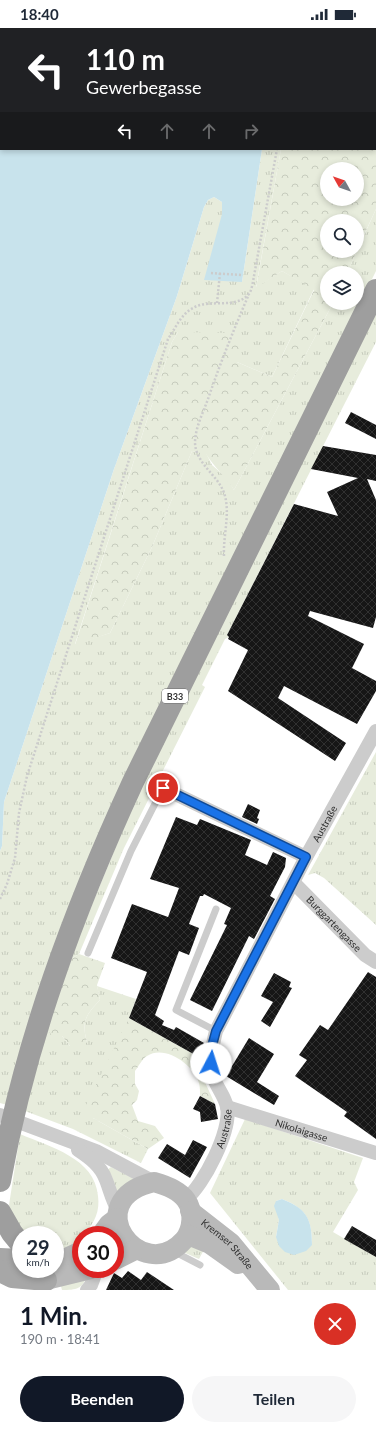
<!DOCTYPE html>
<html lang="de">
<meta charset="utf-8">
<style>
:root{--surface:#fff;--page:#f6f6f7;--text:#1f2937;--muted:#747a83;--accent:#111827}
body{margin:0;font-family:Lato,sans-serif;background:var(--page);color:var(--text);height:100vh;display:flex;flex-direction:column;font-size:15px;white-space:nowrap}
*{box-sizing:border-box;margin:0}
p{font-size:13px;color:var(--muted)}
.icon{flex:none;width:22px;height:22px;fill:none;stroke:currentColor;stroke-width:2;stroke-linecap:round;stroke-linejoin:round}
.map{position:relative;height:1262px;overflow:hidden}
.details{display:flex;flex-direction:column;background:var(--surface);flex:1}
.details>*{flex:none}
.top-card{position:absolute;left:0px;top:0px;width:376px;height:122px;box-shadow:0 2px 6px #0003;background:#202124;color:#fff;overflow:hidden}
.needle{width:26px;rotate:310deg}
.fabs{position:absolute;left:320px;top:134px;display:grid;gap:8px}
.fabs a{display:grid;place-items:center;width:44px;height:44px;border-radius:50%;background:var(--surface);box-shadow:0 2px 6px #0003;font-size:20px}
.speed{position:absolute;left:12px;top:1198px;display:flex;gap:8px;font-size:20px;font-weight:700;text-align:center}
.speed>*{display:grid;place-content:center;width:52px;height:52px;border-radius:50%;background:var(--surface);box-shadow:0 2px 6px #0003;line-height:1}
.speed small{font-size:10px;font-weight:400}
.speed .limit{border:6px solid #d22;background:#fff;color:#111}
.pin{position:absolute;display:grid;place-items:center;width:34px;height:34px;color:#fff;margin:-17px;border:2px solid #fff;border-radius:50%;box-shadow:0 1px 4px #0007}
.me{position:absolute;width:44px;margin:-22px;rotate:5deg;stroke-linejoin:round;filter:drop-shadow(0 0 3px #0008)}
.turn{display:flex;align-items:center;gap:14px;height:84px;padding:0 20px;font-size:18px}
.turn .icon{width:52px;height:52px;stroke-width:2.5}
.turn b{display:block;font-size:28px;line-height:34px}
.lanes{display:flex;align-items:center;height:38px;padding:0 20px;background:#0003;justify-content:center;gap:20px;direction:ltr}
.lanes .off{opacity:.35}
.round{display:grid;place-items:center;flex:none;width:42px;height:42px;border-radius:21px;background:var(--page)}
.summary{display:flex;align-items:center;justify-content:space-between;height:68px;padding:0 20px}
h1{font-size:24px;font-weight:700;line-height:30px;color:var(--accent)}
.button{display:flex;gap:8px;margin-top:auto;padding:8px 20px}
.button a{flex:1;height:46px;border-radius:24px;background:var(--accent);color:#fff;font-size:16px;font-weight:700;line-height:46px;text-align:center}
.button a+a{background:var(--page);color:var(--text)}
.status{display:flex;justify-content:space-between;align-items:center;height:28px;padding:0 20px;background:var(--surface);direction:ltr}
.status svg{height:11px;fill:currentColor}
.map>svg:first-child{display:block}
.grass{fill:url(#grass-tufts);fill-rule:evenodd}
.forest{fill:url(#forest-crowns);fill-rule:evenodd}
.water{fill:#c8e3ec}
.building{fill:url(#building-cross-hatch)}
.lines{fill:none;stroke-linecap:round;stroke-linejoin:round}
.path{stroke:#ccc;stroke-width:2.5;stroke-dasharray:2 2;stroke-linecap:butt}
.service{stroke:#ccc;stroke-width:7}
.minor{stroke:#ccc;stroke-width:14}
.secondary{stroke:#b9b9b9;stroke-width:20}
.primary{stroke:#a7a7a7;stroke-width:22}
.trunk{stroke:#9e9e9e;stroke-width:22}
.route-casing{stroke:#114b97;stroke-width:10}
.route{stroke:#1a73e8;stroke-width:7}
.labels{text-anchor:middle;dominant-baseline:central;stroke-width:4;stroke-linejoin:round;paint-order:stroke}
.shield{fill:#fff;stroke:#6d6d6d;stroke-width:1}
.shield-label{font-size:9px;font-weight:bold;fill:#2f2f2f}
.street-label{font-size:10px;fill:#2f2f2f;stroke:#fff}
</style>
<div class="status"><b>18:40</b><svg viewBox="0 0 49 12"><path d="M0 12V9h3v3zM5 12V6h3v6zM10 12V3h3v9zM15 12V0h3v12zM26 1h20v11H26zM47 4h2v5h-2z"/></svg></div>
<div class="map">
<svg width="376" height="1262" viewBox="0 0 376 1262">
<defs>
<pattern id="grass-tufts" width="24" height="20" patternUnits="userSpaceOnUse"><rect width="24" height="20" fill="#e7ecdc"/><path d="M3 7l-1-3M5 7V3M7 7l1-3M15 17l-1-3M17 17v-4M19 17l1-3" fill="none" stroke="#c6cbbd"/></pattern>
<pattern id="forest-crowns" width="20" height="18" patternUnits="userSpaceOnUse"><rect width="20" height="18" fill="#e7ecdc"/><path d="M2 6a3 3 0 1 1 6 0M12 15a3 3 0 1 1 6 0" fill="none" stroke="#c6cbbd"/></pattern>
<pattern id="building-cross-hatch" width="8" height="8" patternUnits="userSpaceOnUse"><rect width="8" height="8" fill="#161616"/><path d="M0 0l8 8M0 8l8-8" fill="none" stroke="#303030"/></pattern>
</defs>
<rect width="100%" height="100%" fill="#fff"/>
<g class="grass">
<path d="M262,121H281L256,259L282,243L314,261L272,349L237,334L178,304L172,314L75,616L110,605L152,519L192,423L206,425L212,437L227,450L234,462L333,275H357V245H347L376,181V243L222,553L7,1077L0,1075V823L2,818L4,774L114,441L177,268L204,179L208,172L214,169L222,174V186L242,254Z"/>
<path d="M376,281V314L227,607L229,609L225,611L202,657L205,659L124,820L79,926L69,932L141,758Z"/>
<path d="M376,724V897L324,850L315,845L308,847Z"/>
<path d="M97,958L136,971L93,1090L148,1121L141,1135L73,1101L25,1083L47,1000L62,1008L70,1018L87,1014C81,993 86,987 100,972Z"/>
<path d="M245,1091L363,1130L354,1154L358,1162L333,1204L376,1229V1262H288L210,1165ZM282,1171C307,1181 312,1192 312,1217L276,1209L279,1192L276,1173Z"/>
<path d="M20,1106C50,1119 95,1130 98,1168C100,1183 95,1194 85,1205L87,1207H81V1217L55,1225V1207H21L11,1190L9,1177Z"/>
<path d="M111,1139L134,1151L117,1165L112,1149L107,1142Z"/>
<path d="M191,1217L206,1218L199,1231L183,1224Z"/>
<path d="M87,1247C83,1261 76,1262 62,1262L60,1255Z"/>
</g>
<g class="forest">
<path d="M328,0H376V181L357,222V193H327V223H357L347,245H327V275H333L234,462C226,449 214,439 206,426L192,423L152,519L110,605L75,617L172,314L178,304L229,305L243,317L237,334L272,349L314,262L282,243L256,260L281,121H375V1ZM327,141H357V171H327Z"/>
<path d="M79,926L105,935L97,957L100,972C86,987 81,993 87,1014L81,1020L70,1018L62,1008H52L47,1000L69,932Z"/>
<path d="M129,990L197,1028L204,1052L215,1076L200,1068C200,1064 200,1059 199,1055C194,1037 165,1016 147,1028C142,1031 138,1039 135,1043V1056L139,1063L137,1072L132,1077L138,1093L155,1098L164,1110L148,1121L93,1090L85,1079Z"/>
</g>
<g class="water">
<path d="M0,0H309L1,1V121H262L242,254L204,252L222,186V174L214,169L208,172L204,179L177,268L114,441L4,774L2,818L0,823Z"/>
<path d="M282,1171C307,1181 312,1191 312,1217L306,1223L294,1227L285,1224L279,1218L276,1209L279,1192L274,1178L276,1173Z"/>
</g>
<g class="building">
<path d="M351,384L376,397V411L345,395Z"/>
<path d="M323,418L376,427V453L367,451L376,472V589L373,600L310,583L308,588L364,616L352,640L376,653V663L357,696L284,658L278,670L346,715L335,733L228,663L248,622L228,611L229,609L227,607L294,476L338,488L327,464L358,450L311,441Z"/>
<path d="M248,776L260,782L257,790L259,791L257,796L242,789Z"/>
<path d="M176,789L197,797L200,791L251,812L245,827L267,837L273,824L286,830L285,839L270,868L275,871L254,911L249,908L212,983L190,972L227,897L224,896L231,880L204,866L203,868H200L189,896L199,900L189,927L179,923L155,987L164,993L162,997L174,1002L176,999L204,1015L197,1028L129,990L147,944L111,930L132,876L168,889L179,860L150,851Z"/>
<path d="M368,944L376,949V1111L344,1088L347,1084L295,1048L307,1032L299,1027L320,997L328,1002Z"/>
<path d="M274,945L291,954L289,959L292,960L270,999L261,993L273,974L261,968Z"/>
<path d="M249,1010L274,1026L257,1054L279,1068L274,1077L226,1048Z"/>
<path d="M200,1068L215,1076L218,1091L201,1094L200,1084L193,1081Z"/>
<path d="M193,1112L207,1119L190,1150L158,1130L167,1116L185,1127Z"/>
<path d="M352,1198L376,1212V1229L344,1211Z"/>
<path d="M128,1243L141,1252L147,1244L174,1262H106L114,1245L122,1250Z"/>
</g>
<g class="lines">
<g class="path">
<path d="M323,1L324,0"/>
<path d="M211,245L241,247"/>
<path d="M217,275L220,245"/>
<path d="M224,528C223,508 230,487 225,468C220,448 196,437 195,415C195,400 203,385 208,371C220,336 234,301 249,266"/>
<path d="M0,871L7,856L15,830L19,785L27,748L168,311C175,301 181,286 193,280C209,270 235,282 249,266C252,262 253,253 254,248L277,121"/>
</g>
<g class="service">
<path d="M88,925L131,823L163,760"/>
<path d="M216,1003L176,982L216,881"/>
<path d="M173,1223L200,1237"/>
</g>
<g class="minor">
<path d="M163,760L306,829"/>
<path id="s1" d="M294,855L365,927L376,934"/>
<path id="s2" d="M227,1079L376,1125"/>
<path d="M0,1087L96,1123L154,1154"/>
<path d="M78,1122C90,1130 101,1138 106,1152C110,1162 112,1172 118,1182"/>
<path id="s3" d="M186,1171C203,1158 232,1102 227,1079C225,1069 218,1061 214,1051C209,1035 212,1019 216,1003L306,829L376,703"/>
<path d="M87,1262L91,1257L97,1241"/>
</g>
<g class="secondary">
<path d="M154,1154C165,1157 179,1162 186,1172C194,1183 193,1201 184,1212C141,1260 76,1172 154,1154Z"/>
<path id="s4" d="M190,1183L231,1215L270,1262"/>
<path d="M101,1207L109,1196L117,1190"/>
<path d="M188,1207L210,1216L238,1236"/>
<path d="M55,1231L66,1230L81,1223"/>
<path d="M115,1232L137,1221"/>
<path d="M46,1252L91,1241"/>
</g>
<g class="primary">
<path d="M0,1231L21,1232"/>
<path d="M0,1243L12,1249L46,1252"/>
</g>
<g class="trunk">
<path d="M0,1153C25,1014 74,882 133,754L376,262"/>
<path d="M0,1184L12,1205L21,1216"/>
</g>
</g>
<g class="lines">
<defs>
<path id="route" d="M163,760L306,829L216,1003L212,1018L211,1035"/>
</defs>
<use href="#route" class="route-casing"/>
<use href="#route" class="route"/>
</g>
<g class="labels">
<rect class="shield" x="162" y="661" width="26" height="14" rx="3"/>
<g class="shield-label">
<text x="175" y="668">B33</text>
</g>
<g class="street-label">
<text stroke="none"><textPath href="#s3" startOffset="417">Austraße</textPath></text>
<text stroke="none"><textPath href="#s1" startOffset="57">Burggartengasse</textPath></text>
<text stroke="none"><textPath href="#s3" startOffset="81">Austraße</textPath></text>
<text stroke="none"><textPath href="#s2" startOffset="78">Nikolaigasse</textPath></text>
<text stroke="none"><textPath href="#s4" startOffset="50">Kremser Straße</textPath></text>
</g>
</g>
</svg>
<div class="fabs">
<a><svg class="needle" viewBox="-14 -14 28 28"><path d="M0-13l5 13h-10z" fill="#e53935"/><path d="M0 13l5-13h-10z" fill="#747a83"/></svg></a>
<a><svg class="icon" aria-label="search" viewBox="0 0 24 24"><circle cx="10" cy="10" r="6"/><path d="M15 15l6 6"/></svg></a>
<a><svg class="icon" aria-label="layers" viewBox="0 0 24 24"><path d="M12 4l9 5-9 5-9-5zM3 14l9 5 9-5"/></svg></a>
</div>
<div class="speed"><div>29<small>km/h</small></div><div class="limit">30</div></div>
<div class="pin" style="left:163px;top:760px;background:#d93025"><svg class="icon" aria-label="arrive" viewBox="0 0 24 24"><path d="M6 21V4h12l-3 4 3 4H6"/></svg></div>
<svg class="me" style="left:211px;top:1035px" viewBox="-20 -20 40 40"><circle r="19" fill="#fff"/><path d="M0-13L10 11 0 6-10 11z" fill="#1a73e8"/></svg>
<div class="top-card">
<div class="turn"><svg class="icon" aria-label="left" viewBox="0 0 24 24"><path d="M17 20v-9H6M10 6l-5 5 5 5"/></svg><div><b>110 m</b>Gewerbegasse</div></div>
<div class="lanes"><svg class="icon" aria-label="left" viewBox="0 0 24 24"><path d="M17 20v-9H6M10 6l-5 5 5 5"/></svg><svg class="icon off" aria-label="ahead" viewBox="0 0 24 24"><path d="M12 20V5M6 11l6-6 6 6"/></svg><svg class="icon off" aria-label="ahead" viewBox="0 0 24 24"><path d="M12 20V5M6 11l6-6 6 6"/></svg><svg class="icon off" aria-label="right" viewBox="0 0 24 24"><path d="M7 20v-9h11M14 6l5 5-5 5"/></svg></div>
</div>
</div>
<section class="details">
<div class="summary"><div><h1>1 Min.</h1><p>190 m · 18:41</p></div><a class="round" style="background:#d93025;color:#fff"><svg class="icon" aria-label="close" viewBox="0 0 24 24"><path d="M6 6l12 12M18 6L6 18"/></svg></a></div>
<div class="button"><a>Beenden</a><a>Teilen</a></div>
</section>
